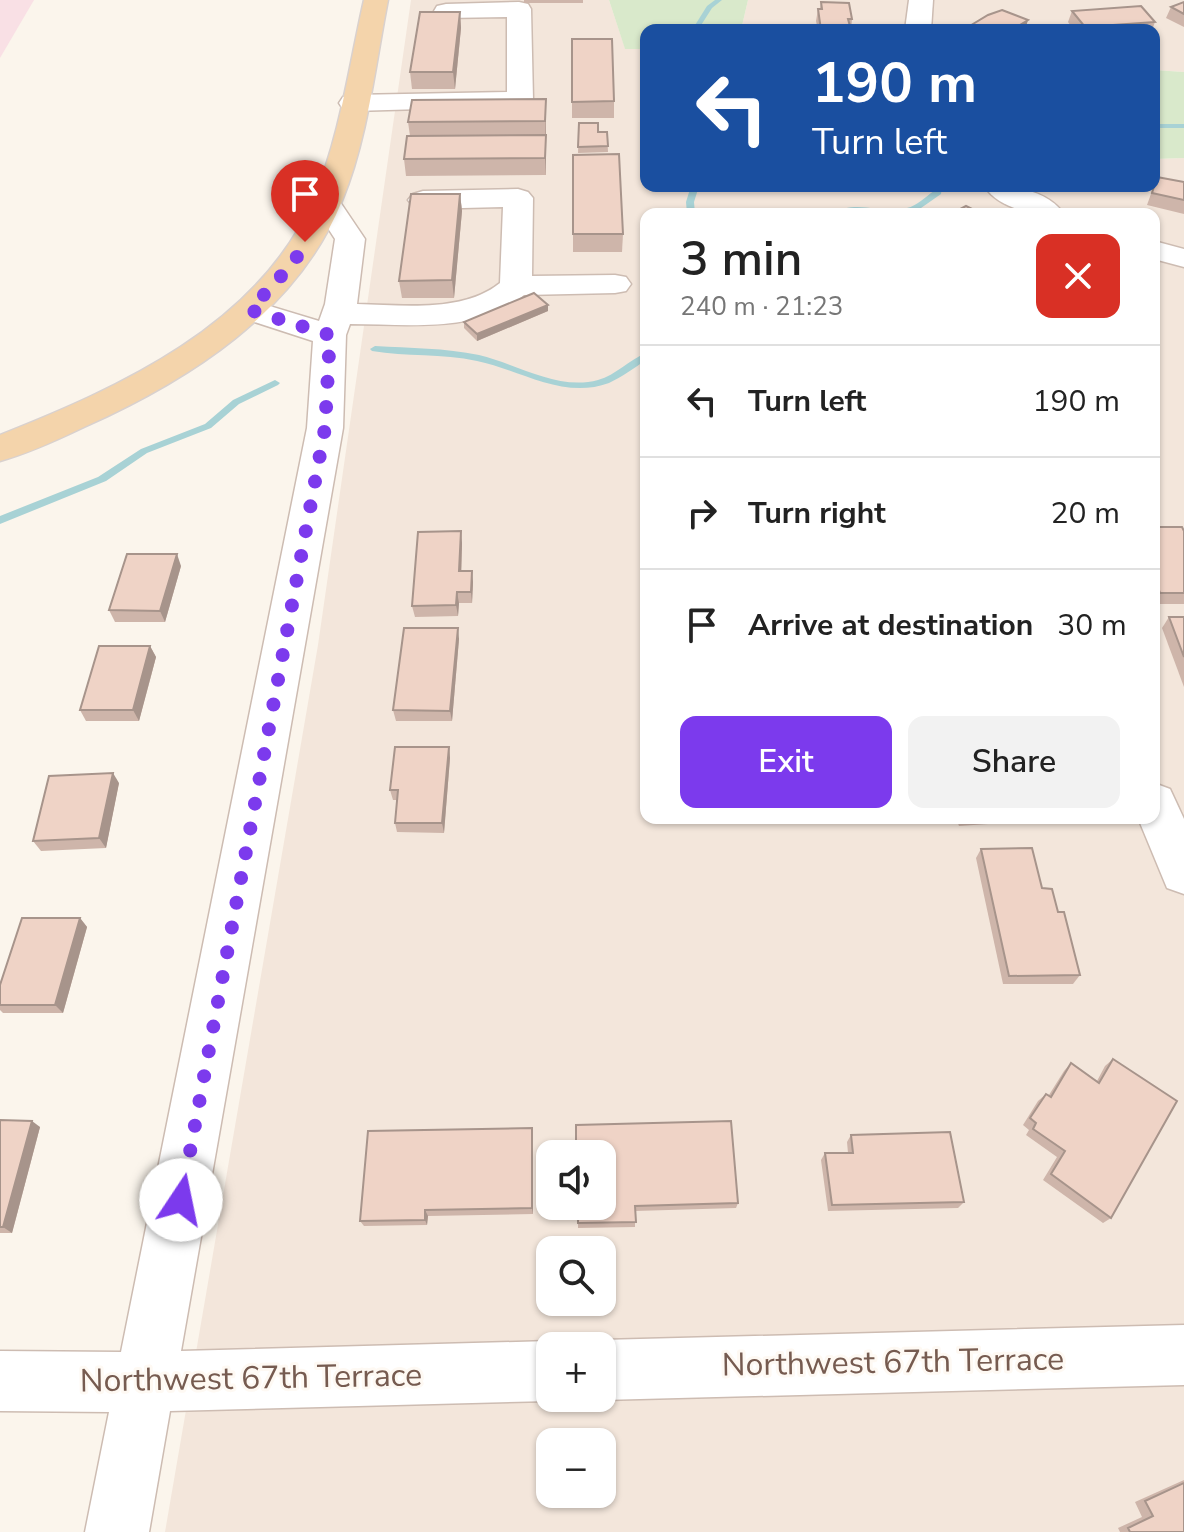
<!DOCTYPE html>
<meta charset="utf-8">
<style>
:root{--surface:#fff;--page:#f2f2f2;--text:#222;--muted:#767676;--line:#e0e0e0;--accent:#7c3aed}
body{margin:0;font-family:"Nunito Sans",sans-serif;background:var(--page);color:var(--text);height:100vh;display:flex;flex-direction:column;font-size:30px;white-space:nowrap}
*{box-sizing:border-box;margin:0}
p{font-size:26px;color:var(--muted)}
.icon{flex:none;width:44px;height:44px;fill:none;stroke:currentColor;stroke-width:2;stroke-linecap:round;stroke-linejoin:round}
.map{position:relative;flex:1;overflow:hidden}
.panel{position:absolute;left:640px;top:208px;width:520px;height:616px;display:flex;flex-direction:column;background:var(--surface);border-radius:16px;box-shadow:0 2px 6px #0004}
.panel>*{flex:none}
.top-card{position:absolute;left:640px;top:24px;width:520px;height:168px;border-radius:16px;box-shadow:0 2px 6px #0004;background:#1a4fa0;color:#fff;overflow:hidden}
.controls{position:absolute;left:536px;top:1140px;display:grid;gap:16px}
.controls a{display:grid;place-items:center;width:80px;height:80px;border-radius:16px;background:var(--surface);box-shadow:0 2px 6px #0004;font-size:40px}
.pin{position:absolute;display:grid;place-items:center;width:68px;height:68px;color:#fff;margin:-82px -34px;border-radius:50% 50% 50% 0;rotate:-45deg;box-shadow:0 0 8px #0007}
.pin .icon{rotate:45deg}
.me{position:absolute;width:88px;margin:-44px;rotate:11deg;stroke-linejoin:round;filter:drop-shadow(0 0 6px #0008)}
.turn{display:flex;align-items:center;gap:28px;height:168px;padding:0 40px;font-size:36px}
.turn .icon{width:104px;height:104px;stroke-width:2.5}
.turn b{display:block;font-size:56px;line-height:68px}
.round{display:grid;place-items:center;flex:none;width:84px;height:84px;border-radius:16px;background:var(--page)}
.headline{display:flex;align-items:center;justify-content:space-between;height:136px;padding:0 40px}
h1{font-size:48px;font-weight:600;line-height:60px}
.cta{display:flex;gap:16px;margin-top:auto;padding:16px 40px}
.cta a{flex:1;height:92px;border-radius:16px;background:var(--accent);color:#fff;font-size:32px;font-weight:600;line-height:92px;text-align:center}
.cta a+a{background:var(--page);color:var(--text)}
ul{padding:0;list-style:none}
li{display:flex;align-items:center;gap:24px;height:112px;padding:0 40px;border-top:2px solid var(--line)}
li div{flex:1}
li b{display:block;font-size:30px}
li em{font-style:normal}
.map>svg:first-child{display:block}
.residential{fill:#f3e6db;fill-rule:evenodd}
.medical{fill:#f9e0e5}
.green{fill:#d9e9cb}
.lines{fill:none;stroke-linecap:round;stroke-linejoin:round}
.stream{fill:#a8d2d5;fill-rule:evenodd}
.minor-casing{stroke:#cdbcb2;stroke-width:3}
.major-casing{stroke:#d9d1ce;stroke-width:3}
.minor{fill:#fff;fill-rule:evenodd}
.major{fill:#f4d4ab;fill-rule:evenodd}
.wall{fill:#ceb5aa}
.shaded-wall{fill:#a7948b}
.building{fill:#efd3c6;stroke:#a7948b;stroke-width:2}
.route{stroke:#7c3aed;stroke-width:14;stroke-dasharray:0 25.2}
.labels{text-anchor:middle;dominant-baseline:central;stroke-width:6;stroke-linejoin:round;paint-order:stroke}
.near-street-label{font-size:32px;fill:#765b50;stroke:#fef9f3}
</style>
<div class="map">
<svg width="1184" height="1532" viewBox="0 0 1184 1532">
<rect width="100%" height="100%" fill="#fbf5ec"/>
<g class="residential">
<path d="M411,0H609L625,48L646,49V186H1154V159L1184,158V1532H165L318,645ZM646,214H1154V818H646ZM550,1154H602V1206H550ZM550,1250H602V1302H550ZM550,1346H602V1398H550ZM550,1442H602V1494H550Z"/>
<path d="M748,0H1184V72L1154,70V30H741Z"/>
</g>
<path class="medical" d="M0,0H34L0,58Z"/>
<g class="green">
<path d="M609,0H748L741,30H646V49H625Z"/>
<path d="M1154,70L1184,72V158L1154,159Z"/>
</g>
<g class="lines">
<g class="stream">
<path d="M715,0H722L712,8L698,30H692L707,6Z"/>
<rect x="1154" y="124" width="30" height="4"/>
<path d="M691,186H699L694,202L695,214H687L686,202Z"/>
<path d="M934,186H942L941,194L921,208L911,212L891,214L856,211L831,214C858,198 880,215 907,208C917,206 925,197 934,191Z"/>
<path d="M375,346C410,348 445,348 479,355C517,364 558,391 598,380C616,375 629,360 646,353V360C634,368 622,377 609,383C563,400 521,370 477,361C442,353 406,357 372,351L370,349Z"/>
<path d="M275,380L280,383L278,385L239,404L211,428L147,453L106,481L0,524V516L98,477L141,449L205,424L233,400Z"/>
</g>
<defs>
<g id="minor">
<path d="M909,0H933L931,30H905Z"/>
<path d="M519,2L528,4L531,9L533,100L530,106L353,111L343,109L339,103L343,97L353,95L507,92V17L446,18L437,16L434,11L437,6L446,4Z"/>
<path d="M984,186C1012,186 1046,189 1064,214C1036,214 1002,212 984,186Z"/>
<path d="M518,189L528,192L533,198L532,276L615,275L626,277L631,284L626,291L615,293L524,295C478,334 406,324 350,324L346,335L343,428L181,1351L550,1341L561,1346H550V1398H557L550,1401L170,1411L149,1532H85L109,1412L0,1411V1351L121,1352L307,428L313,341L239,317L234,310L239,303L250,300L319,321L325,304L335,239L311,202L316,196L326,193L336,196L365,239L357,304C402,305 463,313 500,283L503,207L423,209L413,206L408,200L413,194L423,191Z"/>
<path d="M1154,241L1184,249V267L1154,259Z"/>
<path d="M1154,783L1170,789L1184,819V894L1167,888L1138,818H1154Z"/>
<path d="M1184,1325V1385L602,1400L598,1398H602V1346H588L602,1340Z"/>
</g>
<path id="major" d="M364,0H388C375,66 368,138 342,201C297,312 189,380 84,427C57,440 29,453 0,461V435C119,388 259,325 313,200C340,137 349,66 364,0Z"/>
</defs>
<use href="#minor" class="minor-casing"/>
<use href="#major" class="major-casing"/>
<use href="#minor" class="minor"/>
<use href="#major" class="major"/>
</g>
<g class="wall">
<rect x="524" y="0" width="59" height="3"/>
<path d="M821,2L852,19L851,30H818L816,21L818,9H820Z"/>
<path d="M1184,2V27L1166,18L1171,7Z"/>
<path d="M1072,11L1155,22L1152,30H1074L1068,22Z"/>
<path d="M460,12L461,28L455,89H412L410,72Z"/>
<path d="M572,39L614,101V118H572Z"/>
<path d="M546,116V175L406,176L404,159L410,136L408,122Z"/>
<path d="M579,123L598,132H607L608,152L578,153Z"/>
<path d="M573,155L623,234L622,252H573Z"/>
<path d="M1157,177L1184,182V214L1147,205Z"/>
<path d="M1080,186H1104L1091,192Z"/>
<path d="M460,194L462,211L454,298H402L399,281Z"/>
<path d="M548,305V311L477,341L464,328V322Z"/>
<path d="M1154,527L1184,531V604H1154Z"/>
<path d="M462,543L461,571L473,582L472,603H459L458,616L415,617L412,606Z"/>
<path d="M181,566L165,622H115L109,610Z"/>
<path d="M1169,617H1184V687L1162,628Z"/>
<path d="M459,639L452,721H396L393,710Z"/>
<path d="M150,646L156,657L139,721H86L80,710Z"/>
<path d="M449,747L450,758L444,833L397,832L395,823L397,800H393L390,790Z"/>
<path d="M119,783L106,848L41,851L33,841Z"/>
<path d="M956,818H1019L1017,822L959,826Z"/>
<path d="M981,849L1042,888L1058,912L1080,975L1073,984H1003L976,858Z"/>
<path d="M80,918L87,927L63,1013H3L0,1010V985Z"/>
<path d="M1113,1059L1111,1218L1103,1223L1043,1180L1057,1157L1026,1135L1029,1130L1023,1125L1038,1101L1046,1094L1049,1095L1064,1071L1071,1063L1097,1081L1105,1066Z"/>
<path d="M0,1120L40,1127L12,1233H0Z"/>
<path d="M533,1135V1214L428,1216L427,1225L364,1226L360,1221Z"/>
<path d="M851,1135L964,1202L958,1208L828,1211L821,1160L825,1153H848L847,1142Z"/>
<path d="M738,1203L736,1208L635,1211V1227L578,1228V1206Z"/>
<path d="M1184,1480V1532H1120L1118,1528L1142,1517L1135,1502Z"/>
</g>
<g class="shaded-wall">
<path d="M460,12L461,28L455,89L453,72Z"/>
<path d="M1028,20L1025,30H1012Z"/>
<path d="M546,99V175L545,158Z"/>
<path d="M1094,186H1104L1091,192Z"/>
<path d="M460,194L462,211L454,298L452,280Z"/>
<path d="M548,305V311L477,341V334Z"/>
<path d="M461,531L462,543L461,582L459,571Z"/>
<path d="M177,554L181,566L165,622L160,611Z"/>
<path d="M472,571L473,582L472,603L471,592Z"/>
<path d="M457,592L459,603L458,616L456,605Z"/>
<path d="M458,628L459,639L452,721L450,711Z"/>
<path d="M150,646L156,657L139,721L133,710Z"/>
<path d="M449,747L450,758L444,833L442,823Z"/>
<path d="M113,773L119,783L106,848L99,838Z"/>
<path d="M80,918L87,927L63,1013L55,1005Z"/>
<path d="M32,1121L40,1127L12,1233L3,1227Z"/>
<path d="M532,1128L533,1135V1214L532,1208Z"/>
<path d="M425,1210L428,1216L427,1225L425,1220Z"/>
</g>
<g class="building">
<path d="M821,2L849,3L852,19H848L851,30H821L818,9H822Z"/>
<path d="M1184,2V14L1171,7Z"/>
<path d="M1141,6L1155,22L1085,27L1072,11Z"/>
<path d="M1002,10L1028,20L1012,30H975L968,27L988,15Z"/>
<path d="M420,12H460L453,72H410Z"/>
<path d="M572,39H612L614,101L572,102Z"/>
<path d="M546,99L545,121L408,122L412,100Z"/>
<path d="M579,123H598V132H607L608,146L578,147Z"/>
<path d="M546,135L545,158L404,159L407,136Z"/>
<path d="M619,154L623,234H573V155Z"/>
<path d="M1157,177L1184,182V200L1152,193Z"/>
<path d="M411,194H460L452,280L399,281Z"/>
<path d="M966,206L982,214H951Z"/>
<path d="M534,293L548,305L477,334L464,322Z"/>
<path d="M1154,527H1182L1184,531V593H1160L1154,576Z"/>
<path d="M461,531L459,571H472L471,592H457L456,605L412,606L418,532Z"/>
<path d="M127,554H177L160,611L109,610Z"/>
<path d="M1169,617H1184V657Z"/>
<path d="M404,628H458L450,711L393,710Z"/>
<path d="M99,646H150L133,710H80Z"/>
<path d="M395,747H449L442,823H395L398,790H390Z"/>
<path d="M113,773L99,838L33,841L49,776Z"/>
<path d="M1032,848L1042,888L1052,889L1058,912H1064L1080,975L1009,976L981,849Z"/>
<path d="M22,918H80L55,1005H0V985Z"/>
<path d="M1113,1059L1177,1101L1111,1218L1051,1174L1065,1151L1033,1129L1036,1123L1030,1118L1046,1094L1051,1097L1071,1063L1099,1083Z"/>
<path d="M0,1120L32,1121L3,1227H0Z"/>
<path d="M731,1121L738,1203L635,1206L636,1222L578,1223V1206H602V1154H576V1125Z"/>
<path d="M532,1128V1208L425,1210V1220L360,1221L368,1131Z"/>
<path d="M950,1132L964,1202L832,1205L825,1153H853L851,1135Z"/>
<path d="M1184,1483V1532H1130L1128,1528L1153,1516L1145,1501Z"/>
</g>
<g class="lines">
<path class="route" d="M181,1200L325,428L330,335L250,310L294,262L305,242"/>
</g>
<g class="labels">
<g class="near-street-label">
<text transform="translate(893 1362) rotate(-1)">Northwest 67th Terrace</text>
<text transform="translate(251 1378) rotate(-1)">Northwest 67th Terrace</text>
</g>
</g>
</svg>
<div class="controls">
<a><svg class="icon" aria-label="sound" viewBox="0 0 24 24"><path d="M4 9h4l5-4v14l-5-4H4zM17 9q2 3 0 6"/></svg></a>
<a><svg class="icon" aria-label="search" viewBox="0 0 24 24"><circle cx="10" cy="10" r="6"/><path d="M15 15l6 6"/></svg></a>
<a>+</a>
<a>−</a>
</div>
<div class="pin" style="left:305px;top:242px;background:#d93025"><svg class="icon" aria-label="arrive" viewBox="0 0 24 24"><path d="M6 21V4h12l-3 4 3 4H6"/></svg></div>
<svg class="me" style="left:181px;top:1200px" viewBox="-20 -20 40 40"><circle r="19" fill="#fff"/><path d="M0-13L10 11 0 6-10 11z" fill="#7c3aed"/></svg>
<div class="top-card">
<div class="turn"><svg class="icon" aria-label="left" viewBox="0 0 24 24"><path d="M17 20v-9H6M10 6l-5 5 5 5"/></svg><div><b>190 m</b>Turn left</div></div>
</div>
<section class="panel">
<div class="headline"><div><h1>3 min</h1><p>240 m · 21:23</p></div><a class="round" style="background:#d93025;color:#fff"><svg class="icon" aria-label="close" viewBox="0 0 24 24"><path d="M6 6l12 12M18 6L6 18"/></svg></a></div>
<ul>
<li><svg class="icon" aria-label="left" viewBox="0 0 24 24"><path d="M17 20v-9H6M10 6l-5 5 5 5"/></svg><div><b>Turn left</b></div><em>190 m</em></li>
<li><svg class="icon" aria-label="right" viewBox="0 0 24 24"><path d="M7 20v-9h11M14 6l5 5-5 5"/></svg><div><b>Turn right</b></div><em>20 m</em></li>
<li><svg class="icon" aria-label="arrive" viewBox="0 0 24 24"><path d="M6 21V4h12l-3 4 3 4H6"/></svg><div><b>Arrive at destination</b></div><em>30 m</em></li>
</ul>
<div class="cta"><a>Exit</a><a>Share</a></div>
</section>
</div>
